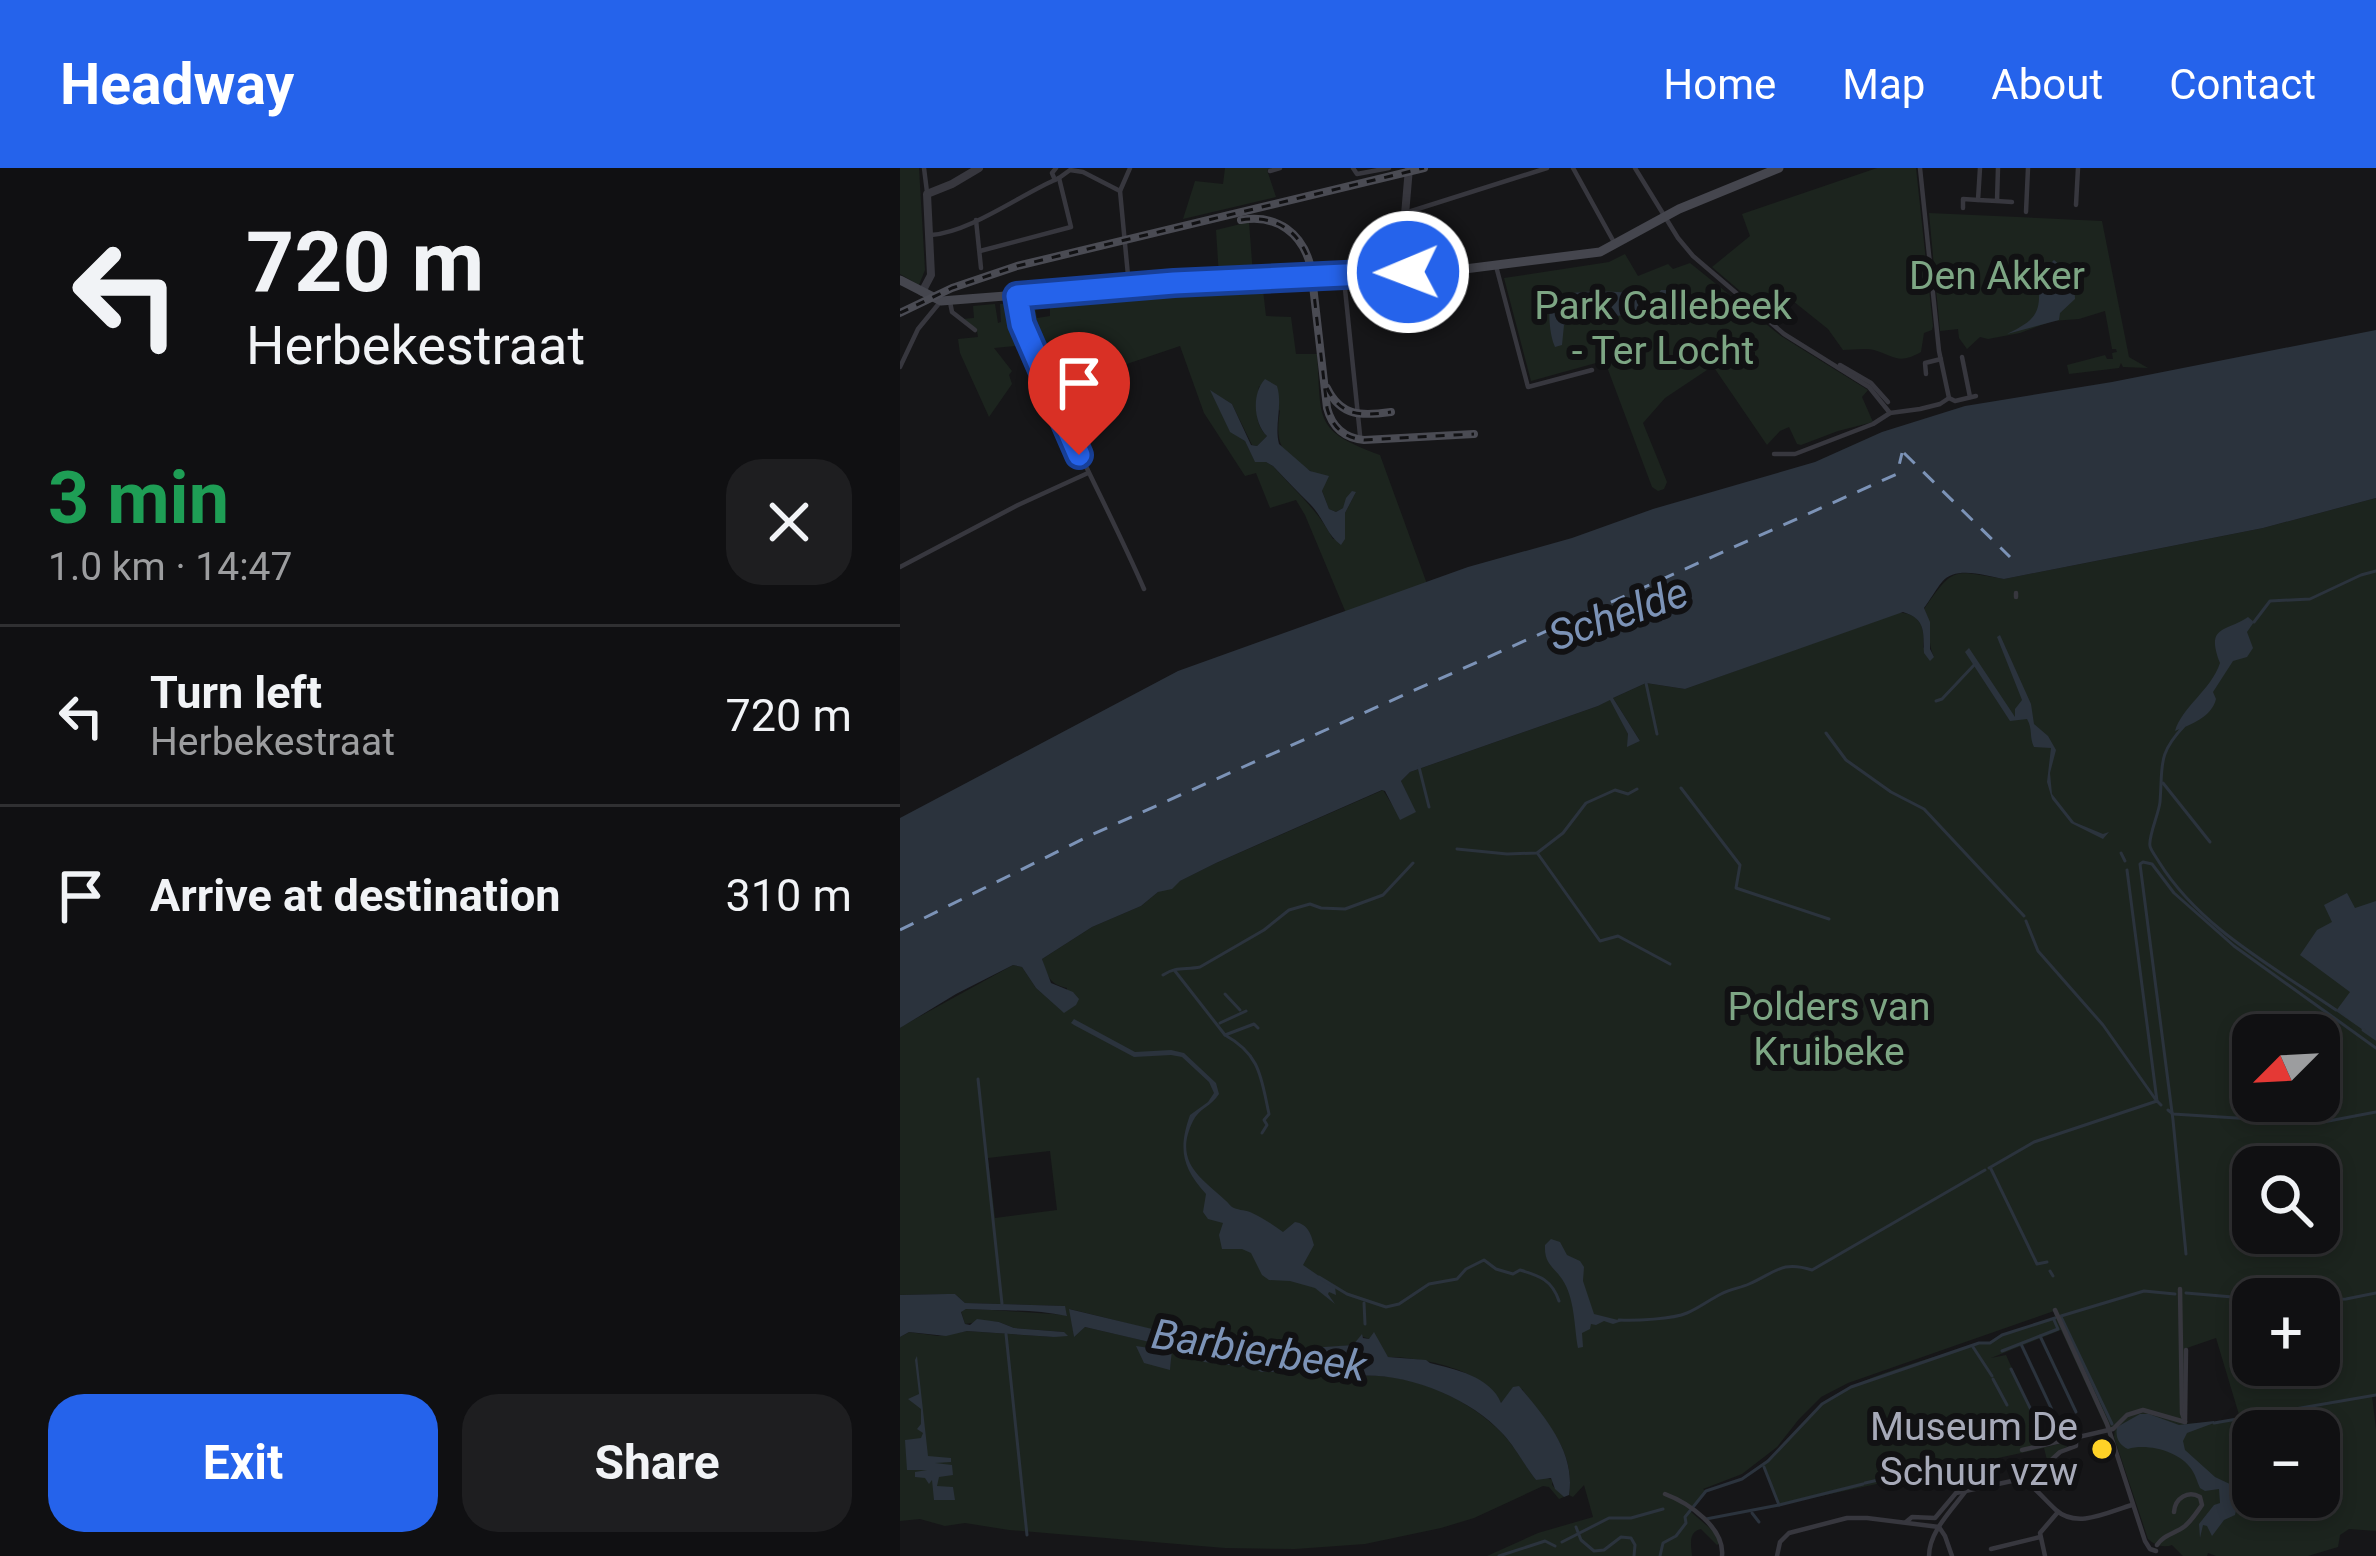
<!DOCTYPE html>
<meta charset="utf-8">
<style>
:root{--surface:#101012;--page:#1e1e20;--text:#f1f3f6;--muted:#9c9d9f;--line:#303032;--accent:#2563eb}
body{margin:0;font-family:Roboto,sans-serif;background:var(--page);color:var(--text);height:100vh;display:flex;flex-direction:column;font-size:45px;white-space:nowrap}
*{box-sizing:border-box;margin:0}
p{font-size:39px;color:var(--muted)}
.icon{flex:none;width:66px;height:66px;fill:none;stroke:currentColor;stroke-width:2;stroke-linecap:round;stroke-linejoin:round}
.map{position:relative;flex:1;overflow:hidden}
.drawer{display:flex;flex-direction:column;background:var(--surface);width:900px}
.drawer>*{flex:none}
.guide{background:#101012;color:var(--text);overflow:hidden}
.needle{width:78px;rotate:246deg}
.fabs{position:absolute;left:1332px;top:846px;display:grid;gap:24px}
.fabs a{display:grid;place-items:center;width:108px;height:108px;border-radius:24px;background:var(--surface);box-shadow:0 6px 18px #0003,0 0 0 3px var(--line);font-size:60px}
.pin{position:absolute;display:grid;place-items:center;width:102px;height:102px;color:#fff;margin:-123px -51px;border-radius:50% 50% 50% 0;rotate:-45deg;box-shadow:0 0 12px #0007}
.pin .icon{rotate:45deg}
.me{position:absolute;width:132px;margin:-66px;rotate:269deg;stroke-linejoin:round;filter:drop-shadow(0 0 9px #0008)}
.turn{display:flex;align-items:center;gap:42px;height:252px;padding:0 48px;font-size:54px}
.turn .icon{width:156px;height:156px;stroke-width:2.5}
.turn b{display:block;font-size:84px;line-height:102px}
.round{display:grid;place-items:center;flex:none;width:126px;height:126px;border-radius:36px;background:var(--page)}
.head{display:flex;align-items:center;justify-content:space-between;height:204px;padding:0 48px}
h1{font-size:72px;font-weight:700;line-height:90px;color:#1e9e55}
.primary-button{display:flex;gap:24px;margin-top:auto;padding:24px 48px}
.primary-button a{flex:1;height:138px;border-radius:36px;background:var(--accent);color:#fff;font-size:48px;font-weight:700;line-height:138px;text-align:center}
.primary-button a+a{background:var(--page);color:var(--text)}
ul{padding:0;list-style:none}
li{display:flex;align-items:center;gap:36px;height:180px;padding:0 48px;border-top:3px solid var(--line)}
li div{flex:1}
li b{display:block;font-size:45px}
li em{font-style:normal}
header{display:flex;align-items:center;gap:72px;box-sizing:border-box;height:168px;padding:0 60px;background:var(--accent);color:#fff}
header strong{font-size:57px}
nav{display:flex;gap:66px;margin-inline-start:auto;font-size:42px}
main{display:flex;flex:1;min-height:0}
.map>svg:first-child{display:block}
.green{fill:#1c241e;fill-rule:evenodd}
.water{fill:#2b333d}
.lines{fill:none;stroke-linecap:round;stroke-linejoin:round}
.stream{stroke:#2b333d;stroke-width:3}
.ferry{stroke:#7c93b7;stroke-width:3;stroke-dasharray:15 12;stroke-linecap:butt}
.minor{stroke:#37373e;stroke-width:4.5}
.tertiary{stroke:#37373e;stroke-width:8}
.secondary{stroke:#45464e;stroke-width:9}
.rail-casing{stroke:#4a4b53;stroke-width:8}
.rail{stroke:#111113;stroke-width:3;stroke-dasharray:9;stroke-linecap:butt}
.route-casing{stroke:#184099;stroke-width:30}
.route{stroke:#2563eb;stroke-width:21}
.poi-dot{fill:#ffd227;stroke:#111113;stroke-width:4.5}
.labels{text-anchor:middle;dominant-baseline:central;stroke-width:12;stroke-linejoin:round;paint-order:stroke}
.park-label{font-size:39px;fill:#7da684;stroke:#111113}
.poi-label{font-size:39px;fill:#a7aab9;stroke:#111113;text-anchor:end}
.water-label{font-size:42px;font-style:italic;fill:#7c93b7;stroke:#111113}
</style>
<header>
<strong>Headway</strong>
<nav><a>Home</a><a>Map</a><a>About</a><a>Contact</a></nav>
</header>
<main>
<section class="drawer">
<div class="guide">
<div class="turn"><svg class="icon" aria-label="left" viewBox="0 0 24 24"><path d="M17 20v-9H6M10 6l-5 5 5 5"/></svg><div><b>720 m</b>Herbekestraat</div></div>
</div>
<div class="head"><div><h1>3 min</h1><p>1.0 km · 14:47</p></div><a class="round"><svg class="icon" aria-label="close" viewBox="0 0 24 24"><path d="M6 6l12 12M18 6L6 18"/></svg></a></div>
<ul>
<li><svg class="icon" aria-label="left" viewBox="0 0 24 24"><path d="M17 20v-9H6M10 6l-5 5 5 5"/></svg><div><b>Turn left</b><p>Herbekestraat</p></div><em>720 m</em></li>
<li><svg class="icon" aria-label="arrive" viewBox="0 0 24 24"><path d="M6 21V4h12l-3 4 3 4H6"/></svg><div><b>Arrive at destination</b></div><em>310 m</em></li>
</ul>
<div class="primary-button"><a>Exit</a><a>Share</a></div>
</section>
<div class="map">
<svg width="1476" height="1388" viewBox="0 0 1476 1388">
<rect width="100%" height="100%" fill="#161618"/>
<g class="green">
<path d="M0,0H19L25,102L19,117L0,106Z"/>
<path d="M325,0H374L367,2L376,29L283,51L295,13L323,16Z"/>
<path d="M977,0H1016L1033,158L1032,162L1024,165L1021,184C998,197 995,188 974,182C965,180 952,182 943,182L928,161L888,129L867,146L812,99L850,68L842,46Z"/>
<path d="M1029,45L1202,53L1229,189L1248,200L1223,199L1221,195L1219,200L1169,206L1167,197L1205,187L1207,191H1213L1212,185L1217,184L1216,181H1212L1205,143L1179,151L1152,153L1120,165L1088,171L1080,169L1067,181L1059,170L1058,161L1040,163Z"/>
<path d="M349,54L353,107L319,108L316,62Z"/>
<path d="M725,86L738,108L768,96L773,101L790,95L881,168L968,222L962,229L973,254L938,263L901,277L897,276L889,259L880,263L867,277L813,198L765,230L743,255L767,314L764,321L758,323L752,319L707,199L696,195L631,213L604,110L709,94Z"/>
<path d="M362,113L366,148L391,149L396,186H417C422,252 412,262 480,287L527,416L446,445L405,347L396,332L370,340L356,305L345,308L304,245L280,178L150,222L125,157L122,135L134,133L137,150L150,148V130L181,126H249L289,117ZM359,218L380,243C372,288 392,290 425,312L422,323L429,341L436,344L443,340L456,324L445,345L444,371H433C419,343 394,322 373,298L366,294L355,293L345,273L330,263L311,223L332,236L352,277L357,278L367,268C353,256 357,236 359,218Z"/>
<path d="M95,136L98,155L101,154L100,136H113L126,177L94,180L112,203L109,207L112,216L89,249L60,185L58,171L78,169L77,163L63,151L74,150L73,138Z"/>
<path d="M1476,330V1227L1472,1228L1476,1261V1363L1449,1361L1440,1367L1438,1379L1408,1388H1316L1308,1385L1307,1388H1283L1272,1377C1264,1380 1254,1377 1248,1371L1214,1269L1215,1260H1206L1161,1162L1091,1190L1106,1187L1146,1275V1279L1171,1273L1172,1275L1147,1292L1144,1280L879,1337L863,1297C885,1279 900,1254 922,1236C955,1209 1037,1189 1079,1175H1090L1102,1167L1155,1150L1154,1143L948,1215L921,1229L899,1251L877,1279L842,1306L803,1321L806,1323L790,1343L813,1363L820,1375L817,1377L801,1361C788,1364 791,1376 792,1388H587L638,1365L693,1349L684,1317L673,1329L669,1327C676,1283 646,1255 622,1221L613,1220L601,1235C586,1202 522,1189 488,1189L469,1171L461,1168L453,1177C403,1182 351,1182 300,1173C257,1164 213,1151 170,1141L174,1168L185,1159L259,1176L256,1181L238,1179L270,1201L271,1181L359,1200L362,1204L443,1203L447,1209C502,1201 564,1226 603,1266C615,1279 625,1297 636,1312L643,1309L653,1312L652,1317L664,1329L659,1331L649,1319L643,1318L574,1350L541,1360L465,1376L395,1381L325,1380L109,1362L65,1355L45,1358L20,1351L0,1353V1169L9,1164L38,1168L67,1163L154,1169L164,1164L114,1160L99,1154L84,1153L65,1156L61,1143L66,1141C100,1142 134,1145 167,1147L164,1138L65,1135L55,1126H47L0,1127V860L6,856L113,797L122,799L136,820L164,844L167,820C149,816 147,808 142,791L192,759L241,738L258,724L316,695L483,622L501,651L515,644L501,613L510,604L698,538L711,531L728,566V578L740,573L713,530L746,515L785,521L998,445C1019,444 1026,459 1023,479L1034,489C1026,472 1033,459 1024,441C1055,397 1052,403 1104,411L1363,360ZM1353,867H1419V933H1353ZM150,983L157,1042L95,1050L88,990ZM1353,999H1419V1065H1353ZM1353,1131H1419V1197H1353ZM1316,1170L1340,1250L1375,1245L1331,1253L1284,1256V1181ZM1353,1263H1419V1329H1353Z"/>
</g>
<g class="water">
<path d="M1154,92L1174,110L1175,131L1160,145L1159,152L1107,166C1140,150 1141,143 1138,108Z"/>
<path d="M787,117L790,123L787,126L788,140L770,139L760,147L748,144L669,154L664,157L662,177L655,179C649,166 648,142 651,129C685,120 721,124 757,127L761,122H774Z"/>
<path d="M1476,162V330L1363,360L1104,411C1086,408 1056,397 1042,414C1036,421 1030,432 1024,440L1030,454V481L1034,489L1030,493L1024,485C1023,466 1027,451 1003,444L785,521L746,515L713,530L740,573L727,579L728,566L710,532L698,538L510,604L501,613L516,644L500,652L485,623L482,622L316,695L280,713L272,721L258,724L241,738L192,759L142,791L151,815L173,824L179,831L176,837L164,845L136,820L122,799L113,797L56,826L0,860V650L278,503L568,399L672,370L753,341L915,294L982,264L1065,238L1212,214Z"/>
<path d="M365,211L377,218C383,238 374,257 379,276L410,303L429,308L422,323L429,341L436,344L443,340L446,330L452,323L456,324L445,345V371L441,377C427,367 423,349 410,336C397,323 385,311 373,298L366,294H355L345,273L330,264L310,222L332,236L351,277L357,278L367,268C354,256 351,226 365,211Z"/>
<path d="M1348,449L1354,454L1347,464L1353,480L1347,489L1333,493L1313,524L1316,531C1312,549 1290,557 1275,563C1282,539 1311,522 1320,495C1306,457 1324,465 1348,449Z"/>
<path d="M1100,467L1131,536L1134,556L1148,568L1156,582L1150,605L1152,626L1174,654L1203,666L1209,664L1203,671L1171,655L1152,631L1147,614L1151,580L1134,579C1129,569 1133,561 1127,551L1110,553L1065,484L1069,480L1115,549V541L1122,532L1097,469Z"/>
<path d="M1447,725L1455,740L1476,733V871L1436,843L1450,824L1400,787L1417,762L1432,754L1424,737Z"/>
<path d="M174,851L235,884L271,882L284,885L316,915L319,926C312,938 298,941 293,953C273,994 301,1010 325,1032C328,1034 329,1037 332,1039C337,1042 344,1042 350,1044C362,1049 373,1057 383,1064L395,1054C408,1056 411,1066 414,1077L403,1097L435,1119L436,1127L429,1124L428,1126L435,1136L415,1120L390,1113L369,1112L362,1107L351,1085L342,1081H322L319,1067L323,1055L308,1051L303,1044L306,1026C282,1000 278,981 290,947L308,934L314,925L309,914L282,889L271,887L234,889L174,857L171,855Z"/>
<path d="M651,1071L660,1074L667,1087L680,1093L684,1099L683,1113L694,1146L722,1153L713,1156L704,1153L696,1157L691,1156L690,1161L682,1165L683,1179L678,1180C674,1158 675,1130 662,1111C653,1098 644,1096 645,1077Z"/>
<path d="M47,1126H55L65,1135L165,1138L167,1148C133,1141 101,1143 66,1141L61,1144L65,1156L70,1157L77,1151L99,1154L114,1160L164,1164L168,1168L154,1169L67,1163L46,1168L9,1164L0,1169V1127Z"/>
<path d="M169,1141L298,1172L332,1177L395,1181L453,1177L462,1166L463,1170L469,1171L474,1164L488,1189L526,1192L530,1195C555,1201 591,1209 601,1235L613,1219L619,1218C645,1249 676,1284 669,1327L664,1329L655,1321L651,1310L636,1312C625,1298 615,1279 603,1266C567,1227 499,1201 446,1209L443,1203L361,1204L355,1200L304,1194L299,1187L290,1190L286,1182L272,1181L270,1202L244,1195L236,1178L256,1181L258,1176L185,1159L174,1169Z"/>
<path d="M17,1188L28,1288L51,1290V1294L35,1295L52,1297L53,1307L39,1309L37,1318L53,1319L55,1332H34L32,1312L29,1316L25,1310L15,1309V1304L27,1302H7L5,1272L21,1270L23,1265L17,1261L21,1256V1241L8,1231L19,1226L15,1192Z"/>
<path d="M1240,1246H1249L1279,1257L1314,1253V1255L1287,1265L1283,1273L1285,1282L1315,1309L1334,1318L1353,1315V1321L1340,1325L1335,1347L1324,1352L1312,1368L1307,1358L1303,1357L1300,1370L1299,1356L1314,1337L1320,1335L1319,1321L1305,1323L1300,1320C1297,1314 1296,1308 1292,1302C1280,1283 1247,1275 1228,1281C1219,1277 1215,1269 1217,1259Z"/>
</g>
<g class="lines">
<g class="stream">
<path d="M1354,454L1370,433L1410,431L1461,407L1476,403"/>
<path d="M746,515L757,566"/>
<path d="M1036,533L1042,531L1075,496"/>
<path d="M1284,558C1257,587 1263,596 1260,634C1259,645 1248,669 1250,678C1250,681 1258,692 1259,694C1300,760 1374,799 1436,842"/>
<path d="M926,565L946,592L991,624L1024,641L1124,748"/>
<path d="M519,599L529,639"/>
<path d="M1263,615L1310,674"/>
<path d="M781,620L840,697L836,720L929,751"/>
<path d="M557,681L607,686L637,685L663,665L686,635L715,622L728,626L737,621"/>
<path d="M1221,685L1225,693"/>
<path d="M638,686L700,773L718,768L770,796"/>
<path d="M1227,702L1257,933"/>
<path d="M1126,753L1138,783L1203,857L1256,932"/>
<path d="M275,803L325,867L354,856L358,860"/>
<path d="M263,807C276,798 286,802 300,799L364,762L389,742L410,736L421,740L445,741L483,727L513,695"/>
<path d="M325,826L340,842"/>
<path d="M320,855L346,843"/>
<path d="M1463,862L1476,871"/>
<path d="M325,867C361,887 361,910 369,946L364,952L367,957L362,965"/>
<path d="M78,911L102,1136"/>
<path d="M1268,942L1273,946L1418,955L1476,944"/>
<path d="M1089,1000L1134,974L1257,933L1261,937"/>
<path d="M1091,1001L1137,1096L1147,1094"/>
<path d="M1286,1086L1273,952L1240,696L1243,694L1252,696L1274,725L1334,778L1476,880"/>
<path d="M1150,1103L1153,1108"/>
<path d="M419,1109L447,1126L486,1139L499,1136L529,1116L557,1111L566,1101L584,1092L596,1101L613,1106L620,1102C640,1108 652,1112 659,1133"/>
<path d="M1286,1125L1356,1131"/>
<path d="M1419,1132L1446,1131L1476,1125"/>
<path d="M464,1135L465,1156"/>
<path d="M1161,1148L1244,1123L1275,1126"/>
<path d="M1161,1149L1212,1256"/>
<path d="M719,1152C735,1153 773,1151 787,1145C799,1140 809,1132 821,1126C830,1121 840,1120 849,1116C875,1105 881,1092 912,1102L1085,1002"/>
<path d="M106,1166L127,1367"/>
<path d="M1140,1168L1176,1244"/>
<path d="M1121,1176L1153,1244"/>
<path d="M1073,1179L1092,1208"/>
<path d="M1102,1183L1158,1161L1154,1152"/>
<path d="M1111,1201L1137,1254"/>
<path d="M1093,1211L1107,1237"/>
<path d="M1314,1255L1476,1227"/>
<path d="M1139,1260L1145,1273"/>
<path d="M965,1315L1005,1306"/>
<path d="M879,1337L963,1316"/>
<path d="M852,1345L859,1354"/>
<path d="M806,1351L879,1337L864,1299"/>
<path d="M676,1359L681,1372L694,1383L704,1382L721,1369L731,1370L735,1377L734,1388"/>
<path d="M662,1374L709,1350H731L763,1341"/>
<path d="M599,1388L639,1375L645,1373L655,1378"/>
<path d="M760,1388L763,1375L776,1368L786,1355L785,1349L806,1323L842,1311L868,1293L922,1236L951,1219L1079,1175H1090L1102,1167L1155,1150"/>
</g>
<g class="ferry">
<path d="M1004,285L1110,389"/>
<path d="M0,762L189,668L997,306L1002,285"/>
</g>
<g class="minor">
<path d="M24,0L27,24"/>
<path d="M453,0L457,6L489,0"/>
<path d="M673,0L715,76"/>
<path d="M735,0L778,70L793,88L884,166L969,219L990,245"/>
<path d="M1020,0L1039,183L1049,230"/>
<path d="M1080,0L1078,32L1097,33L1098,0"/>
<path d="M370,3L380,0"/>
<path d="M155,12L152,5L156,0"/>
<path d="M1097,33L1112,34"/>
<path d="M1176,37L1178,0"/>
<path d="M1063,40V31L1078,32"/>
<path d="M1126,44L1128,0"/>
<path d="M505,45L647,0"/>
<path d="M76,52L81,100"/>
<path d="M31,67C71,64 121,26 159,10L170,2L183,4L220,23"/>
<path d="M80,83L171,59L159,10"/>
<path d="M596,98L628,219L692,202"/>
<path d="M444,111L460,267"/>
<path d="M229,118L220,23L230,0"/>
<path d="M117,128C120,160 135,188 148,217C178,286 214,352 244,421"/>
<path d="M50,134L52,144L75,162"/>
<path d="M1062,189L1070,229"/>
<path d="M940,197L971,215L988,234"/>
<path d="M0,199L18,161L41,133"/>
<path d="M1026,206L1025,195L1041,191"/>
<path d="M1049,230L1055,233L1076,228"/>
<path d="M874,286H895L973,256L990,245L1020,241L1040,236L1049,230"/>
<path d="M0,399L118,337L188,305"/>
<path d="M1116,425V429"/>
<path d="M1280,1121L1282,1245L1285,1254"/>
<path d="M1155,1142L1207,1256L1245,1373L1250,1381L1256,1383"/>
<path d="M1285,1254L1286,1182"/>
<path d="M1122,1282L1213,1261L1227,1247L1243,1242L1285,1254"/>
<path d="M1127,1314L1160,1284L1176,1278V1269"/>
<path d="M765,1326C789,1335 825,1360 822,1388"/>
<path d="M1006,1354L1012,1349L1035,1350L1056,1325L1112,1313L1127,1314C1138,1323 1146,1333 1156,1342C1177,1361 1208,1344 1232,1337"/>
<path d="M1039,1359L1045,1368L1052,1388"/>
<path d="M1257,1377C1264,1366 1275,1366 1285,1358C1292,1352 1297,1344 1302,1337L1300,1329C1288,1322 1275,1330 1274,1344"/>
<path d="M1091,1381L1140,1369"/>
<path d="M877,1388L880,1374L889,1365L947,1350H967L1039,1359"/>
<path d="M1029,1388C1029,1364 1051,1343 1065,1324"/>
<path d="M1145,1388L1140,1365L1158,1344"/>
</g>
<g class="tertiary">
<path d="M500,105L509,0"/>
<path d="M22,124L31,107L27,26L52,16L79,0"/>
</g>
<g class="secondary">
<path d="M0,112L41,133L181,122"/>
<path d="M175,124L217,123L293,114L549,103L700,84L779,41L879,0"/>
</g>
<defs>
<g id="rail">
<path d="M341,52C377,46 403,65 411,100L427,240C432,259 444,270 464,272L574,266"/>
<path d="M0,145L52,120L117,98L524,0"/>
<path d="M427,220C441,249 462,248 491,244"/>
</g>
</defs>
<use href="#rail" class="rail-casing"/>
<use href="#rail" class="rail"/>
</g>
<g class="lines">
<defs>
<path id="route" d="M179,287L122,156L117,128L274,115L508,104"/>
</defs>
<use href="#route" class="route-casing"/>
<use href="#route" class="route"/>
</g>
<circle class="poi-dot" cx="1202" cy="1281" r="12"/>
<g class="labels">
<g class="park-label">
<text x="1097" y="108">Den Akker</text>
<text x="763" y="138">Park Callebeek<tspan x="763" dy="45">- Ter Locht</tspan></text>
<text x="929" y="839">Polders van<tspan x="929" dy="45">Kruibeke</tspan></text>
</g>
<g class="poi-label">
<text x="1178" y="1259">Museum De<tspan x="1178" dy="45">Schuur vzw</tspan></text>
</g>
<g class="water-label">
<text transform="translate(718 446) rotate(-19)">Schelde</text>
<text transform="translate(359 1182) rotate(9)">Barbierbeek</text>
</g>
</g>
</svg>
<div class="fabs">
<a><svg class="needle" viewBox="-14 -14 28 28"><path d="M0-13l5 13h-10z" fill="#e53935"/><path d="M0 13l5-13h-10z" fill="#9c9d9f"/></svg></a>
<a><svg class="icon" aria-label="search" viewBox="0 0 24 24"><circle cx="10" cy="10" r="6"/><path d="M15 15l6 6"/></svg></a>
<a>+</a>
<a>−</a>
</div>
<div class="pin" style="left:179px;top:287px;background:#d93025"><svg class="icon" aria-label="arrive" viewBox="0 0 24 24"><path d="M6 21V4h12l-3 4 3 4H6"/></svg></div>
<svg class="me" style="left:508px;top:104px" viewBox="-20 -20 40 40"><circle r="17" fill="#2563eb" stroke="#fff" stroke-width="3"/><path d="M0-11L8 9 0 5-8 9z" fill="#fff"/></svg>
</div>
</main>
